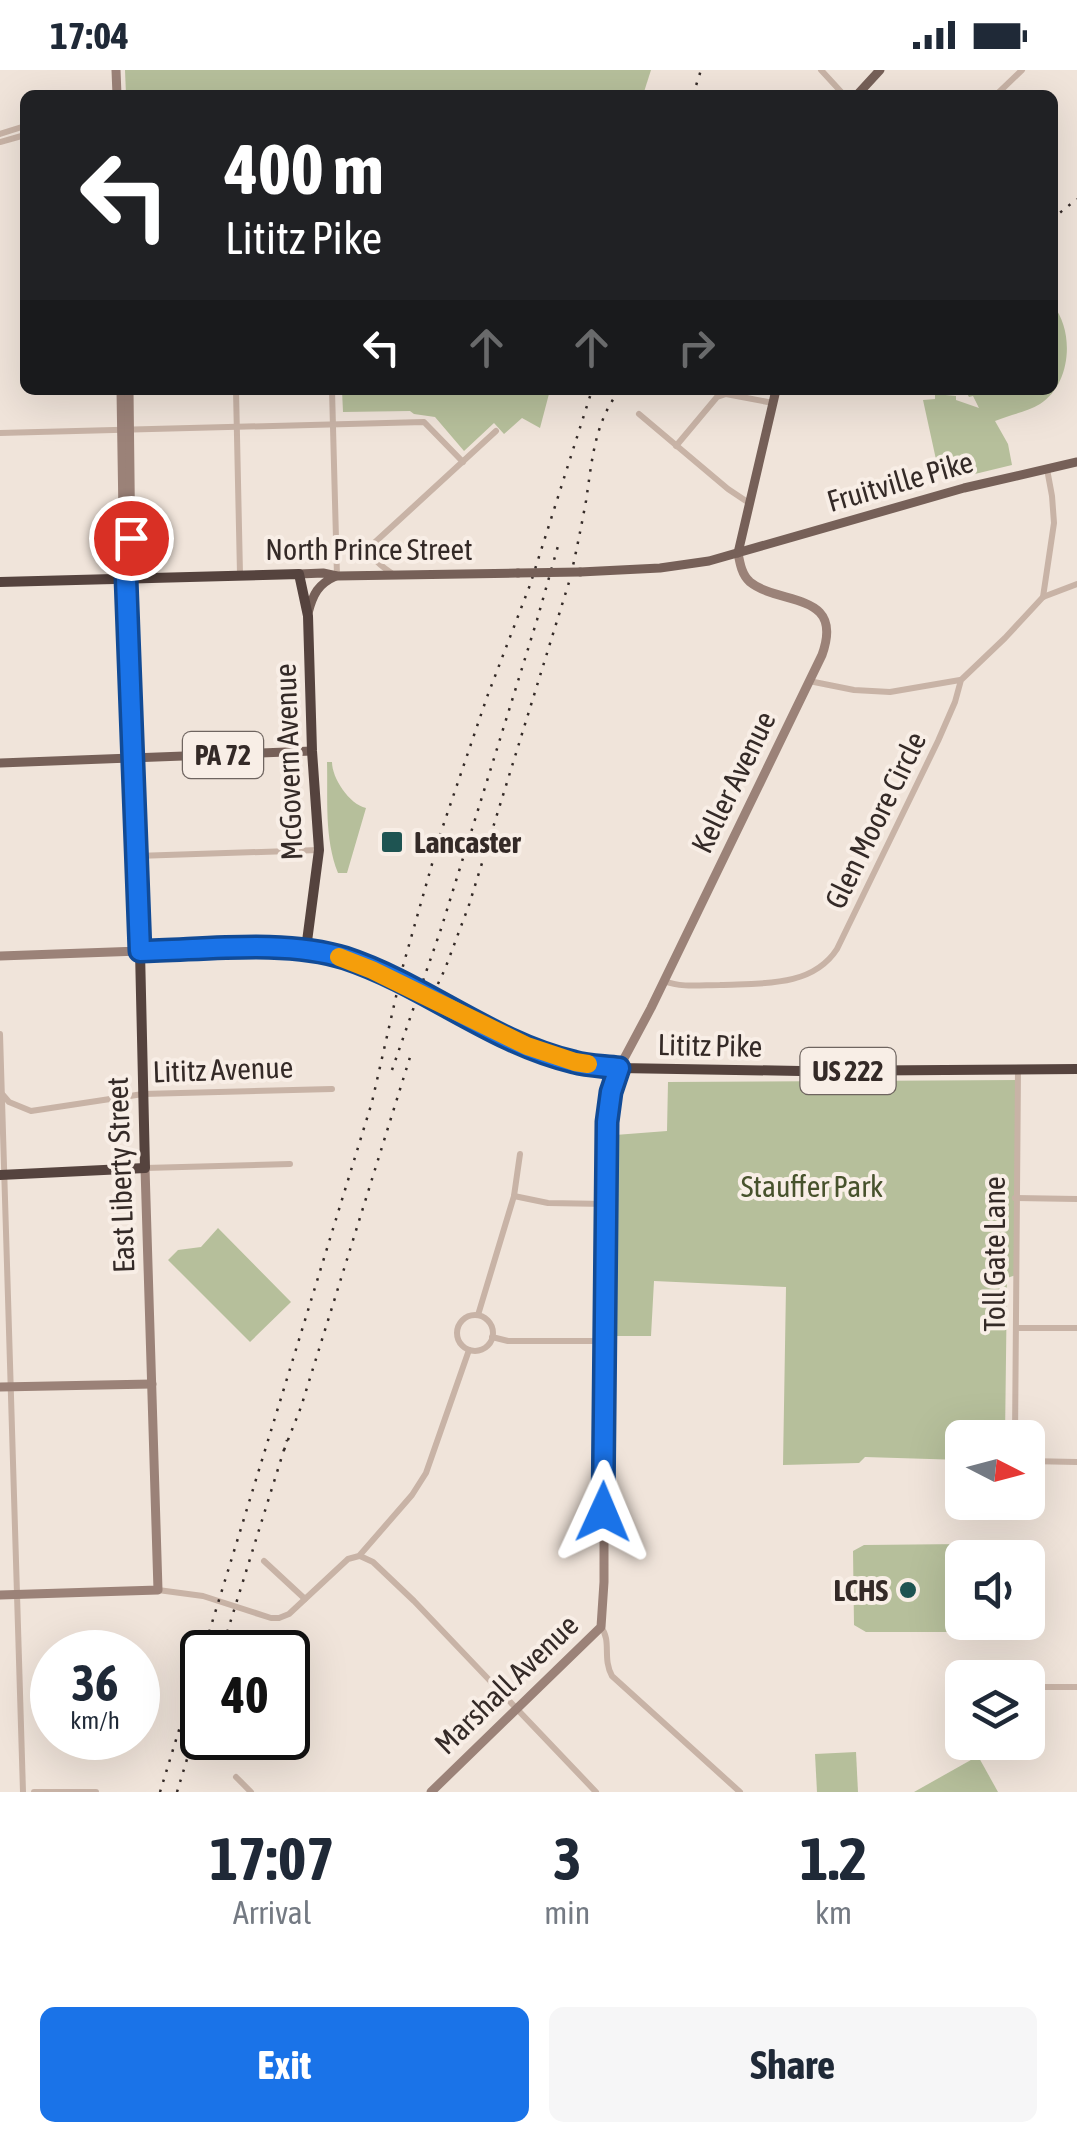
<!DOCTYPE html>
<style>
:root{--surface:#fff;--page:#f6f6f7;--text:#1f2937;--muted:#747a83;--accent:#1a73e8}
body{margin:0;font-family:"Asap Condensed",sans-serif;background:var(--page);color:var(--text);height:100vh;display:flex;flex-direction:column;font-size:38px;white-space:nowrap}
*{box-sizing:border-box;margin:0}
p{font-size:32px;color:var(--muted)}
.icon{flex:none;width:55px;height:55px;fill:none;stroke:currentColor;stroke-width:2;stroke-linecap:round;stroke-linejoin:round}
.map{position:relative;height:1722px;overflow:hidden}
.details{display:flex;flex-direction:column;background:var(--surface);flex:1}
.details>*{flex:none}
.banner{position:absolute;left:20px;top:20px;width:1038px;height:305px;border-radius:15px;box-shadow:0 10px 40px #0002;background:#202124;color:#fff;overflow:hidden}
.needle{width:65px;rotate:96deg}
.controls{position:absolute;left:945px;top:1350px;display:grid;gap:20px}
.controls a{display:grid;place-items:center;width:100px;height:100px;border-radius:15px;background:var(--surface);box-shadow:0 10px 40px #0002;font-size:50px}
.speed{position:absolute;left:30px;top:1560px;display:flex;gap:20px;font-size:50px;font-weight:700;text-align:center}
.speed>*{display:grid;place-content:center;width:130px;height:130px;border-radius:50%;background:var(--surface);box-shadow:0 10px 40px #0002;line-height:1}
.speed small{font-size:25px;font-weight:400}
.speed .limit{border:5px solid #111;border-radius:15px;background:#fff;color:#111}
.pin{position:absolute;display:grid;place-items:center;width:85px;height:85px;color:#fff;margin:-42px;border:5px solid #fff;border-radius:50%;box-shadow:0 2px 10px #0007}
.me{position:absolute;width:110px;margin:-55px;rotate:1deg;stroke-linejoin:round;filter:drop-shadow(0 0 8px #0008)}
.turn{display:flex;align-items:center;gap:35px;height:210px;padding:0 40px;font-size:45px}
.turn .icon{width:130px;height:130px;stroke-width:2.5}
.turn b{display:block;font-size:70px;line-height:85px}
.lanes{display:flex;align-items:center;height:95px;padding:0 40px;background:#0003;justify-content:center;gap:50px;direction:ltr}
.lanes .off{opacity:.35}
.eta{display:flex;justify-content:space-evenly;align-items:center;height:170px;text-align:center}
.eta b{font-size:60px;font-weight:700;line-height:70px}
.cta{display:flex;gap:20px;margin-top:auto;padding:20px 40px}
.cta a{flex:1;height:115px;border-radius:15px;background:var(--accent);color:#fff;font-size:40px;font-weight:700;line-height:115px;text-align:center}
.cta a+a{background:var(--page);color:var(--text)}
.status{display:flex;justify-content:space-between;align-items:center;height:70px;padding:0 50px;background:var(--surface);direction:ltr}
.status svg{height:28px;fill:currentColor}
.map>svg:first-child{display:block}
.green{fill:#b6bf9b}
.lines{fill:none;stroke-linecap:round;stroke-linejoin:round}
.street{stroke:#c8b3a6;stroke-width:6}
.secondary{stroke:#9b8278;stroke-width:9}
.primary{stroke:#766058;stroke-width:9}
.highway{stroke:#55433e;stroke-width:10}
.rail{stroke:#342a27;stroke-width:2.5;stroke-dasharray:2.5 8;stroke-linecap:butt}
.primary-bridge{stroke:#766058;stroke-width:9}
.highway-bridge{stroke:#55433e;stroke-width:10}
.route-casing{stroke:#114b97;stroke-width:25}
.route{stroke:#1a73e8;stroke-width:18}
.slow{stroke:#f59e0b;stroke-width:18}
.poi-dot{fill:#1e5452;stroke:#f8eee6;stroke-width:4}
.labels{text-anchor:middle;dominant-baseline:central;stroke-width:8;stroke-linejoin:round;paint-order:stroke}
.shield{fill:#f8eee6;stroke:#6f6560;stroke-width:2.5}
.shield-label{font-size:28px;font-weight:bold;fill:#342a27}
.street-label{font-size:30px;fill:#342a27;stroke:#f8eee6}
.poi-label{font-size:30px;font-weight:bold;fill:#342a27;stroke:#f8eee6;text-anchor:start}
.park-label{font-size:30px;fill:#47522c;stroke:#f8eee6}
</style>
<div class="status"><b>17:04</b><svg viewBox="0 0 49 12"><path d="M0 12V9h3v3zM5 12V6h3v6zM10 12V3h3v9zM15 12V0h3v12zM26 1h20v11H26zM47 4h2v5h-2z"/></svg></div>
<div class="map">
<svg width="1077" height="1722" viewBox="0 0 1077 1722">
<rect width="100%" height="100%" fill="#f0e4da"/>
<g class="green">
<path d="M125,0H651L643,25H126Z"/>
<path d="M1053,235C1075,262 1071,315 1040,334C1027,342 1009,345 995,351L1008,374L1012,395L950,410V406H941L935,403L934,395L937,394L923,330L935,329V324L956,326V330L979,338L973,326L969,327L965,320H1052Z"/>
<path d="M342,320H550L540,358L522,348L504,364L494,353L464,381L435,347L414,344L410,341L343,342Z"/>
<path d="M327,692H332C332,708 349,734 366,738L347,803H338C324,768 328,728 327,692Z"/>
<path d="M1018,1010L1016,1205L1007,1208L1005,1367L962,1368V1390L865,1387L859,1393L783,1395L786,1217L654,1211L651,1266H616L615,1065L667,1061L668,1012Z"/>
<path d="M218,1158L291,1232L250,1272L168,1190L178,1180L201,1177Z"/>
<path d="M964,1474L980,1478V1487L962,1488V1552L981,1554L965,1562H866L854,1555L853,1481L864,1475Z"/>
<path d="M856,1682L858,1722H817L815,1684Z"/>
<path d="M978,1686L998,1722H914Z"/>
</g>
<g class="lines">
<g class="street">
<path d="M821,0L844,25"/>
<path d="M996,25L1022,0"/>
<path d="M0,64L25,56"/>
<path d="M0,72L25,65"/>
<path d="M236,320L240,504"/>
<path d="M332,320L337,506"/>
<path d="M639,344L728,419L749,433"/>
<path d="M0,363L424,352L463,392"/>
<path d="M676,376L717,327L726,324L773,333"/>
<path d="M394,505C382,496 369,490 373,474L496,361"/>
<path d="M1043,527L1054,453L1052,426L1047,399"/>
<path d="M809,611L854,620L890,622L960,610"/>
<path d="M136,786L319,780"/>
<path d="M664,911C682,918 701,915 720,915C760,913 812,918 837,879L938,671L955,632L961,610L1005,568L1043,527L1077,514"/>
<path d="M0,964L23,1722"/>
<path d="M3,1025L9,1032L31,1041L143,1024L332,1019"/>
<path d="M145,1098L290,1094"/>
<path d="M514,1126L548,1133L606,1134"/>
<path d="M1015,1128L1077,1129"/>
<path d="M478,1245L514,1126L520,1084"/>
<circle cx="475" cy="1263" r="18"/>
<path d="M1016,1258H1077"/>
<path d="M492,1267L508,1271H604"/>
<path d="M1015,1368L1018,1000"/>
<path d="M1028,1391L1077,1392"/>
<path d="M360,1486L373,1492L414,1531L596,1722"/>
<path d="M264,1491L305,1529"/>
<path d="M158,1520L203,1526L271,1548H279L289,1544L348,1489L359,1486L412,1425L426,1403L469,1280"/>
<path d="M601,1557C612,1571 602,1588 612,1606L740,1722"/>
<path d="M1028,1617H1077"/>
<path d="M236,1707L251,1722"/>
<path d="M34,1722H96"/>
</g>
<g class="secondary">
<path d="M116,0L117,25"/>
<path d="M121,320L123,445L121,493L126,507"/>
<path d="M0,886L140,881L126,507L131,492L129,320"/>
<path d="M0,1317L152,1314"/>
<path d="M0,1525L158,1520L145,1098"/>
<path d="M431,1722L601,1557L604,1512V1234L607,1052L611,1022L619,998L651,938L822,585C845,521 780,536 750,512C742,505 740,494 738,483"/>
</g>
<g class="primary">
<path d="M857,25L880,0"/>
<path d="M738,483L776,320"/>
<path d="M580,502L660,498L709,491L964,418L1077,392"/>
<path d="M299,504L323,503L337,506L518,503"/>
<path d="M308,543C313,524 318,514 336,506"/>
<path d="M0,693L312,681"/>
</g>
<g class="highway">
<path d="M0,512L299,504L308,546L312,681L319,780L306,879"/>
<path d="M447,936L527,977L575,992L619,998L800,1001L1077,999"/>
<path d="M0,1105L145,1098L140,881L306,879L345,889L372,900"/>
</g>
<g class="rail">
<path d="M693,25L701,0"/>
<path d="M1052,149L1077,129"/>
<path d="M429,933L445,899L469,835L570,509C576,483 581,458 586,431C592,392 594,352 620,320"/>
<path d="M392,1000L441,859L537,550L558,476"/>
<path d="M284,1380L301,1337L411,984"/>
<path d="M203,1582L372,1032L403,896L442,759L487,627L530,515L592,320"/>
<path d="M221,1582L287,1370"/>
<path d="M160,1722L202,1585"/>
<path d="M177,1722L202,1640"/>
</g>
<path class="primary-bridge" d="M518,503L580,502"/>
<path class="highway-bridge" d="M372,900L447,936"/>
</g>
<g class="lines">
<defs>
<path id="route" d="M131,468V492L126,508L140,881C203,880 285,869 345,888C424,914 492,973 574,992C588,996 604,996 619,998L611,1022L607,1052L603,1442"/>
</defs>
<use href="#route" class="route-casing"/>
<use href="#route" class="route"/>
<path class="slow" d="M339,887L372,900L527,976L575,992L588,994"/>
</g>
<g class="poi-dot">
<rect x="380" y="760" width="24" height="24" rx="5"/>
<circle cx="908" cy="1520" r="10"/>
</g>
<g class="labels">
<g class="shield">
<rect x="183" y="662" width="80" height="46" rx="8"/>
<rect x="800.5" y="978" width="95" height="46" rx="8"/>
</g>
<g class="shield-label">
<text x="223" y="685">PA 72</text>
<text x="848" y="1001">US 222</text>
</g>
<g class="street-label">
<text transform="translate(900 411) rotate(-16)">Fruitville Pike</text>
<text x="369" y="479">North Prince Street</text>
<text transform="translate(288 692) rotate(-92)">McGovern Avenue</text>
<text transform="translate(733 712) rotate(-64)">Keller Avenue</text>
<text transform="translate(875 750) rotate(-64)">Glen Moore Circle</text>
<text transform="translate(710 975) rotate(1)">Lititz Pike</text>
<text transform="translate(223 999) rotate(-2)">Lititz Avenue</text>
<text transform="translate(120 1105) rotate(-92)">East Liberty Street</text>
<text transform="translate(994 1184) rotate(-90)">Toll Gate Lane</text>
<text transform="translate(506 1614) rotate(-44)">Marshall Avenue</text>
</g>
<g class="poi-label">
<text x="414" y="772">Lancaster</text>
<text x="888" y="1520" text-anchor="end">LCHS</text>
</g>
<g class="park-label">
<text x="812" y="1116">Stauffer Park</text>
</g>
</g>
</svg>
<div class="controls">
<a><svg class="needle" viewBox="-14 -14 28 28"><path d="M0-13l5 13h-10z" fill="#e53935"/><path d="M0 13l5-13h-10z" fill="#747a83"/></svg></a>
<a><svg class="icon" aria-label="sound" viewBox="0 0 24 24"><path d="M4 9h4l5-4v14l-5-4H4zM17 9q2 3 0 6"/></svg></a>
<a><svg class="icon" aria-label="layers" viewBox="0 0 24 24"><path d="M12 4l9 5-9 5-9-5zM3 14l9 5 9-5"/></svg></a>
</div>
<div class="speed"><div>36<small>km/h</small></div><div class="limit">40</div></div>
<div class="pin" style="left:131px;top:468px;background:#d93025"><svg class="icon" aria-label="arrive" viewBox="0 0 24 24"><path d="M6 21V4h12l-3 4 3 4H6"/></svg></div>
<svg class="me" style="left:603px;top:1442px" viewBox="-20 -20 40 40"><path d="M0-17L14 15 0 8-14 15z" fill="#1a73e8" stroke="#fff" stroke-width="4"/></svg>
<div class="banner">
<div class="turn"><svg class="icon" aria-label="left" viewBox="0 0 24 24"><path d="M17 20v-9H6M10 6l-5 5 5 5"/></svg><div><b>400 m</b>Lititz Pike</div></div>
<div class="lanes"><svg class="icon" aria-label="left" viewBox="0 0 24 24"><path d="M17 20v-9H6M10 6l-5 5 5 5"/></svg><svg class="icon off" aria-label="ahead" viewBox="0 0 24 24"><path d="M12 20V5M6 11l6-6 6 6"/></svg><svg class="icon off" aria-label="ahead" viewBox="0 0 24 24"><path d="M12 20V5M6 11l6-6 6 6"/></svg><svg class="icon off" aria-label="right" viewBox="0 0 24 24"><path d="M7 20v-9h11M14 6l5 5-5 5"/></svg></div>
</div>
</div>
<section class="details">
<div class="eta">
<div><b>17:07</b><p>Arrival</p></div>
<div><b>3</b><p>min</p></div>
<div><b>1.2</b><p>km</p></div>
</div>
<div class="cta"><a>Exit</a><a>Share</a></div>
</section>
